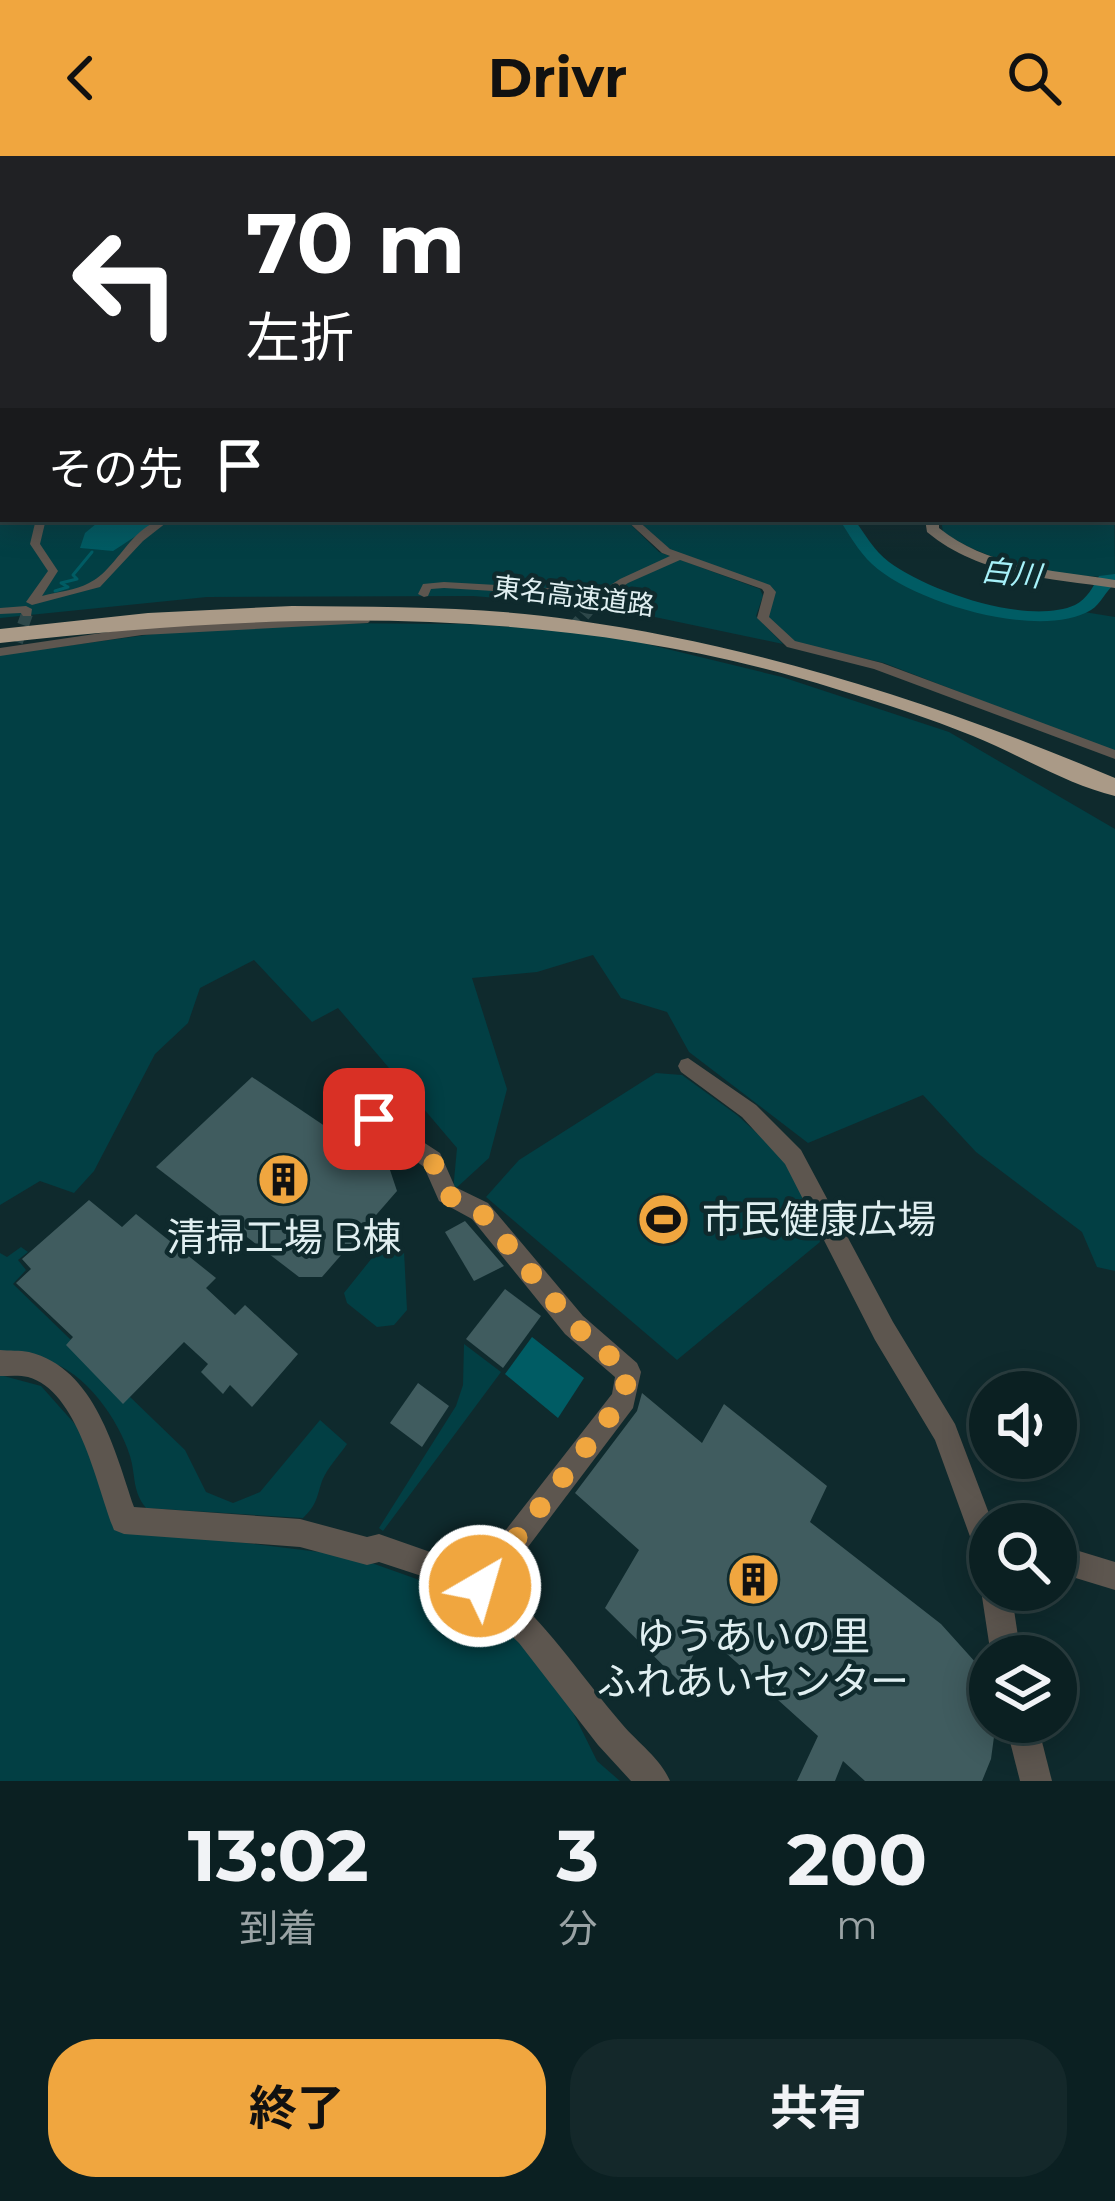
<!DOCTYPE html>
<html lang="ja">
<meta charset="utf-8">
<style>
:root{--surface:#0b2022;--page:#14282a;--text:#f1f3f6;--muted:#9aa3a5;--line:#2b3e40;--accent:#f0a63f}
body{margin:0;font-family:Montserrat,"Noto Sans JP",sans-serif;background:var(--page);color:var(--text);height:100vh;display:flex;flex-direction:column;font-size:45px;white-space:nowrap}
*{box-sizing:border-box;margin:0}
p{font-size:39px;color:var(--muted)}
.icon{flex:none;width:66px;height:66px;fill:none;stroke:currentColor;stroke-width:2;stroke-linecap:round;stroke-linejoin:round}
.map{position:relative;height:1625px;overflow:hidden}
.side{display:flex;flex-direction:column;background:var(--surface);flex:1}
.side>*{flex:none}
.guide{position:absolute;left:0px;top:0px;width:1116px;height:366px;box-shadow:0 6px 30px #0003,0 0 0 3px var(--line);background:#202124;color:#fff;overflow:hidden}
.controls{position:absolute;left:969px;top:1215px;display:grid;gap:24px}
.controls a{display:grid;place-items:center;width:108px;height:108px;border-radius:50%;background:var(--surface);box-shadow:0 6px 30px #0003,0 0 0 3px var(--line);font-size:60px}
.pin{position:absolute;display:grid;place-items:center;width:102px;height:102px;color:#fff;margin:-51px;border-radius:24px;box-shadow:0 6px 18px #0006}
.me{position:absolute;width:132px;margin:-66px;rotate:38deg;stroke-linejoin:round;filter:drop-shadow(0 0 9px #0008)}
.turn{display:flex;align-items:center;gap:42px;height:252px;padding:0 48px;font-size:54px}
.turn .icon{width:156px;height:156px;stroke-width:2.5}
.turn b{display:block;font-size:84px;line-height:102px}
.then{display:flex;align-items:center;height:114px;padding:0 48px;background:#0003;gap:24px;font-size:45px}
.eta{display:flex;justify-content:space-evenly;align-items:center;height:204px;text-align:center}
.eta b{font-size:72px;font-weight:700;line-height:84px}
.action{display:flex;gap:24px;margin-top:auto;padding:24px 48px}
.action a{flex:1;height:138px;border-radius:48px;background:var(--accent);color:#111;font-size:48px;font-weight:700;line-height:138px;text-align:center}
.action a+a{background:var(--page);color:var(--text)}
header{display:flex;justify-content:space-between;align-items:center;height:156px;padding:0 48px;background:var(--accent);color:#111;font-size:54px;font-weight:700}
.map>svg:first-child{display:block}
.green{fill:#023f44}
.water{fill:#005c64}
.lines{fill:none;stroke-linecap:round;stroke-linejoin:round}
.stream{stroke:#005c64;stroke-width:3}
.river{fill:#005c64;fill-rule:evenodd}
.building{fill:#405c5f}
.street-tunnel{stroke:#2e484a;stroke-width:12;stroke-dasharray:12 6;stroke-linecap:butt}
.street{fill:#5d564f;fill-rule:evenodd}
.secondary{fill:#7c7266;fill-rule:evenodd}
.primary{fill:#948777;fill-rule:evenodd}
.highway{fill:#aa9a87;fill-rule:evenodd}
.route{stroke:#f0a63f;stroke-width:21;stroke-dasharray:0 37.8}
.labels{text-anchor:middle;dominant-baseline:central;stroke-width:9;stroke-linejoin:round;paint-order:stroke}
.far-street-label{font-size:27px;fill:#e0eff1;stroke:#0f2a2d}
.far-water-label{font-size:30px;font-style:italic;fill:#a7f2fa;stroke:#0f2a2d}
.near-poi-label{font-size:39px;fill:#e0eff1;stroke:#0f2a2d}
</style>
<header><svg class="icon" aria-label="back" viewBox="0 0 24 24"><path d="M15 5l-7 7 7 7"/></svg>Drivr<svg class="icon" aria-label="search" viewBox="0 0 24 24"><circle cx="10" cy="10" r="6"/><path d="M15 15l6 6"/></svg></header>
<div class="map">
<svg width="1115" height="1625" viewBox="0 0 1115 1625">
<rect width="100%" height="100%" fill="#0f2a2d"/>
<g class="green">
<path d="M1113,215L1115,421C1058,421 990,408 943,376L941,363H1113Z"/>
<path d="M0,304L3,363H625L659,396L760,433L763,440L756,460L783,488L607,451L473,440L207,441L0,462Z"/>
<path d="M634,363H844L878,410L957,447L994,456L1078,455L1115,461V596L884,507L796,487L764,460L773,437L664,391Z"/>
<path d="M308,467L462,468L597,476L782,521L949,576L1115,673V1115L1097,1111L1082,1076L976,996L923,939L808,987L689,896L667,856L621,842L593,799L537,816L472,822L507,933L489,1002L453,1035L457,992L338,852L312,866L254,804L200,832L188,867L155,898L94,1015L74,1037L40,1025L0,1049V499L190,473Z"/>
<path d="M656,917L682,919L737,959L780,998L803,1027L820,1086L677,1204L486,1041L519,1004Z"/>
<path d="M397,1086L404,1095L407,1154L394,1169L377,1171L347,1147L344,1137L384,1087Z"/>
<path d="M21,1091L28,1096L18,1104L26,1114L13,1128L185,1294L206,1336L233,1347L260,1336L320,1264L347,1288C340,1299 327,1312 322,1325C317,1340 317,1349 303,1362L146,1352C132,1335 136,1320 130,1300C119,1264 85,1215 47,1205C32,1201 15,1201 0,1199V1097L7,1101Z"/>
<path d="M464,1188L501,1216L383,1375L379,1372L456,1250L463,1229Z"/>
<path d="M0,1219L41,1230L82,1276L114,1371L352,1400L473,1443L551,1512L597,1605L620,1625H0Z"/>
</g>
<g class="water">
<path d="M102,363H162L113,395L80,392L85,377Z"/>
<path d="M532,1181L584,1222L558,1262L505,1218Z"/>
</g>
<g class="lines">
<path class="stream" d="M55,435L68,431L61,427L77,423L73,419L92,396"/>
<path class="river" d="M839,363H854C865,378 874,395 889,406C928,435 1028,470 1075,449C1087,443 1093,431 1099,420L1115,418V428C1106,434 1101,448 1091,454C1040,485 912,446 872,408C858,395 849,378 839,363Z"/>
</g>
<g class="building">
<path d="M252,921L390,1014L397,1035L322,1121H299L156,1011Z"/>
<path d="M89,1044L122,1071L136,1058L216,1122L206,1132L235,1159L245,1149L298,1198L252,1251L230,1229L223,1238L201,1216L208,1208L184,1186L123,1248L66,1189L73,1181L16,1127L31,1113L22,1103Z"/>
<path d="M465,1065L504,1110L474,1125L445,1076Z"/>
<path d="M505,1133L541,1160L503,1212L466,1183Z"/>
<path d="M418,1227L449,1250L422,1291L390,1267Z"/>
<path d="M642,1237L702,1287L724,1248L827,1330L810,1366L941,1468L977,1508L990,1539V1566H996L991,1603L982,1625H865L843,1605L835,1625H797L818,1580L705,1478L679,1525L605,1452L639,1394L575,1337L637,1255Z"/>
</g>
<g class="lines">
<g class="street-tunnel">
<path d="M572,473L593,449"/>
<path d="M17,486L27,458"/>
</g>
<g class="street">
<rect x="0" y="179" width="3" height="4"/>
<rect x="1113" y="213" width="2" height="4"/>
<rect x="0" y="299" width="3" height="6"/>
<path d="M0,334L3,335V341L0,340Z"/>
<path d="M36,363H46L40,388L58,415L42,440C57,436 76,434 89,427C119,413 133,363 171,363L143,385L100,431L32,449L26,446L48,415L30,388Z"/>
<path d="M625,363H636L670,393L770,429L776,436L769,461L795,485L882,507L1115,594V603L874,513L787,491L757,462L764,436L762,433L680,404L628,427L596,449L590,446L595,441L444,432L431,433L428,440L424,441L418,438L423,428L444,426L601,435L620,423L670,400L662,397Z"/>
<path d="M26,450L32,453L31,460H23L21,457L0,458V452Z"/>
<path d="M364,461L370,465L368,467L142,479L0,500V492L142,471Z"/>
<path d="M688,902L756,949L801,994L893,1166L955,1268L993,1368H990V1412L980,1408L935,1284L875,1184L785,1008L742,961L681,916L678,910L681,904Z"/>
<path d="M374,954L440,997L455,1031L488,1047L583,1160L637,1207L641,1216L633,1252L500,1428C548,1469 582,1521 622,1568C638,1587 661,1603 670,1625H631L598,1589L519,1487L472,1442L449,1429L379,1406L367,1409L300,1391L124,1378L114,1374C97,1332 79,1235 28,1221C20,1219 9,1220 0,1220V1194C9,1195 20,1194 29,1196C95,1212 115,1295 134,1351L300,1363L367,1381L379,1378L476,1412L612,1238L615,1221L565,1178L472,1063L439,1045L424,1011L367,969L364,963L367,957Z"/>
<path d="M1056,1388L1115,1406V1434L1056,1416Z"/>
<path d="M990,1422V1434H1011L1021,1500H991L981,1434L986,1424Z"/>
<path d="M1005,1566H1037L1052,1625H1020Z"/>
</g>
<path class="secondary" d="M925,363H939V372C989,412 1053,414 1115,424V432C1049,422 980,420 927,376Z"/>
<rect class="primary" x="0" y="195" width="3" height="6"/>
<path class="highway" d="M292,450C386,451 481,450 574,464C763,491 939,548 1115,622V640C1066,628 1020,599 973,580C929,562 882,547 836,533C564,447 280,455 0,487V473L148,457Z"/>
</g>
<linearGradient id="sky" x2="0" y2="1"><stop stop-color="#081719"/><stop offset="0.43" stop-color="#314a57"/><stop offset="1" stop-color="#314a57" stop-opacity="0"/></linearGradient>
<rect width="1115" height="396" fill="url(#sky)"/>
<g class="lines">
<path class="route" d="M374,963L432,1004L447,1039L480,1055L574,1169L628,1216L623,1243L480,1430"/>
</g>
<defs>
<symbol id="building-disc" viewBox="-11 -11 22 22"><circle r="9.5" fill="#f0a63f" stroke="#0f2a2d"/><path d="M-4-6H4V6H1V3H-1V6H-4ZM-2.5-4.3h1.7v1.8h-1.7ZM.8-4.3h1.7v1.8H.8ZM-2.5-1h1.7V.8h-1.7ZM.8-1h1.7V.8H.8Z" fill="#111"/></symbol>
<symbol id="stadium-disc" viewBox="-11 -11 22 22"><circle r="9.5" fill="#f0a63f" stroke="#0f2a2d"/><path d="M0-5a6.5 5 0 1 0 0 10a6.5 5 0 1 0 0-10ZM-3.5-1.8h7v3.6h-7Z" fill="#111"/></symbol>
</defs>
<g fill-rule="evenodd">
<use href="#building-disc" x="254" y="994" width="59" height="59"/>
<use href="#stadium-disc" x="634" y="1034" width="59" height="59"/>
<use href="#building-disc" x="724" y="1394" width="59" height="59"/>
</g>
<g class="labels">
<g class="far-street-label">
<text transform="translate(574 440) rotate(7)">東名高速道路</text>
</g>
<g class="far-water-label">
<text transform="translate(1011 417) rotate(6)">白川</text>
</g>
<g class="near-poi-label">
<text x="702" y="1063" text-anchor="start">市民健康広場</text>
<text x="284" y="1081">清掃工場 B棟</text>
<text x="753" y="1480">ゆうあいの里<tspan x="753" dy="45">ふれあいセンター</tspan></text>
</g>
</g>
</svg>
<div class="controls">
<a><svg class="icon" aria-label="sound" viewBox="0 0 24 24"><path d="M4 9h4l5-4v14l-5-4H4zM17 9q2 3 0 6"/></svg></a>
<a><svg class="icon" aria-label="search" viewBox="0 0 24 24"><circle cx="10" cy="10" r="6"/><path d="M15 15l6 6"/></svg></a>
<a><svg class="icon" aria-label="layers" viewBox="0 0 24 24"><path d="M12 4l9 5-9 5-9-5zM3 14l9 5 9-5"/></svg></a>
</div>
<div class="pin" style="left:374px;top:963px;background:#d93025"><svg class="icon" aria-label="arrive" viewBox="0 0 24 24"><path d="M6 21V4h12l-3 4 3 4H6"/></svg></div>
<svg class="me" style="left:480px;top:1430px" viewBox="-20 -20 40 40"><circle r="17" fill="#f0a63f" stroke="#fff" stroke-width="3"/><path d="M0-11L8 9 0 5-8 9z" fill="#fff"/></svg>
<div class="guide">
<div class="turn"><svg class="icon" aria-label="left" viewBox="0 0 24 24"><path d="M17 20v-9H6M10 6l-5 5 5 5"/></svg><div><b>70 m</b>左折</div></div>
<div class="then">その先<svg class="icon" aria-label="arrive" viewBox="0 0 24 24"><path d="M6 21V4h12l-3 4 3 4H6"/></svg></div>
</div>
</div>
<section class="side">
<div class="eta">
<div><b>13:02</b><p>到着</p></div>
<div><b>3</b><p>分</p></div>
<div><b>200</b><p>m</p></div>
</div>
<div class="action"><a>終了</a><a>共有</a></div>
</section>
